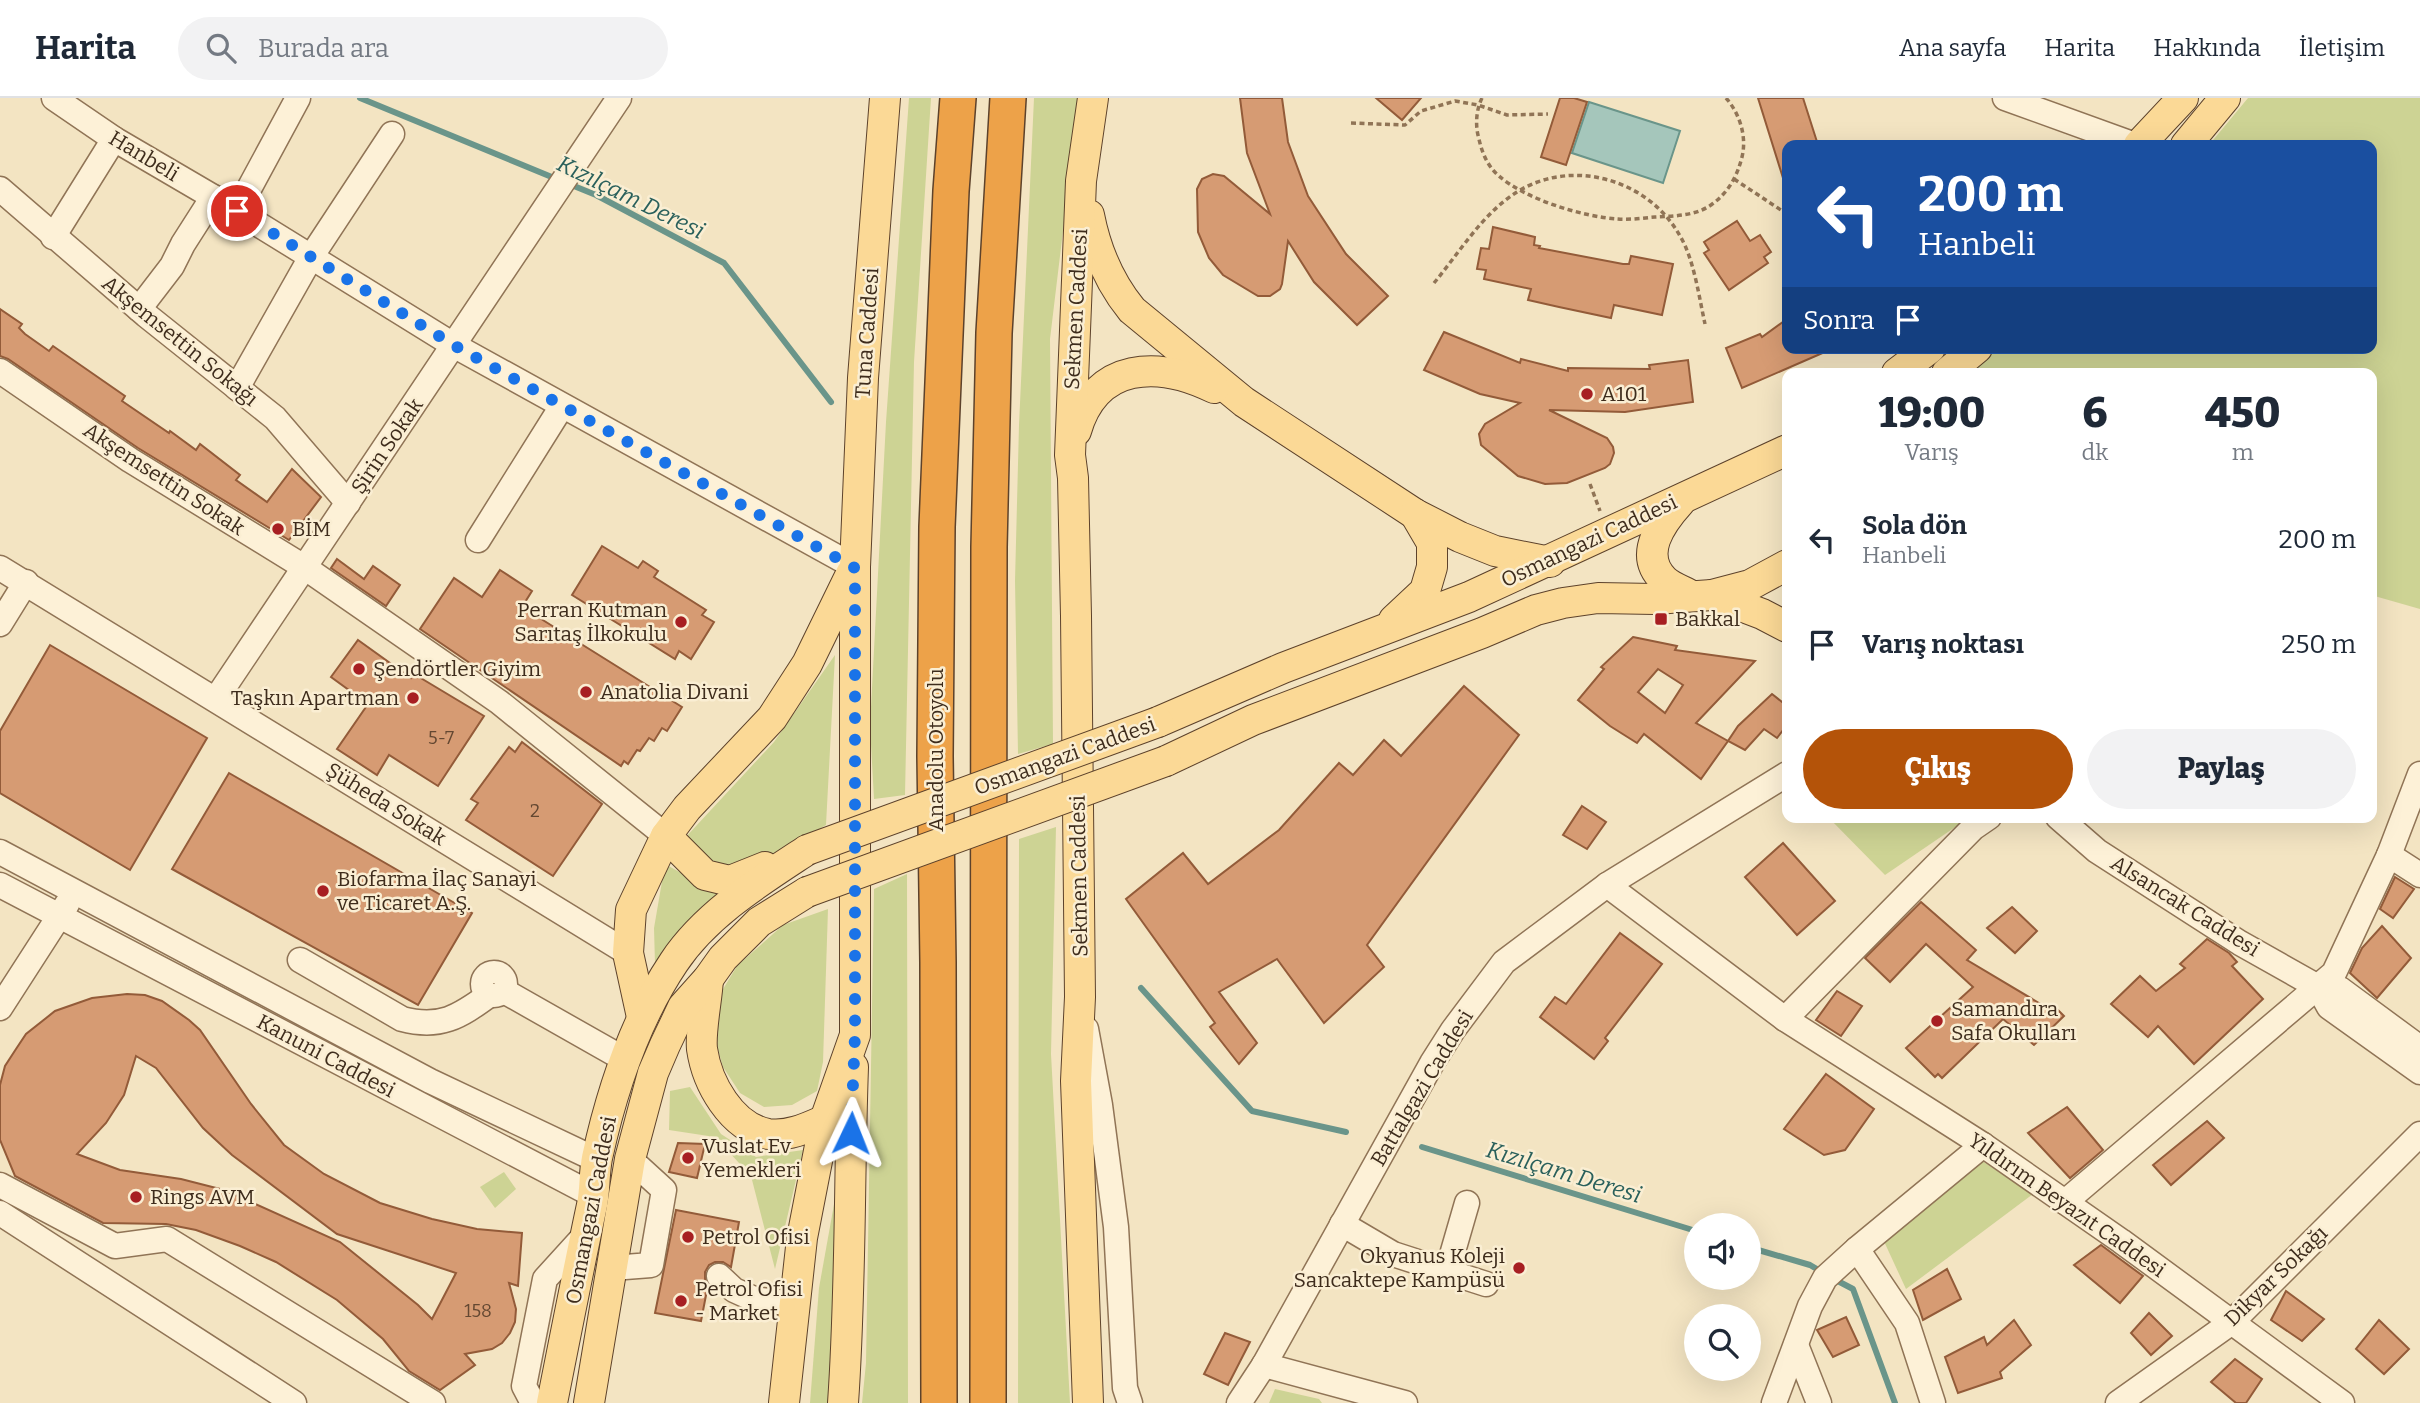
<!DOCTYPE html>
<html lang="tr">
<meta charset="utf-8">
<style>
:root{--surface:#fff;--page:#f2f2f3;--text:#1f2937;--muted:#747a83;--line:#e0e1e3;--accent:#b45309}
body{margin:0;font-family:Bitter,serif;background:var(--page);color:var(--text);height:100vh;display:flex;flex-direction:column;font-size:26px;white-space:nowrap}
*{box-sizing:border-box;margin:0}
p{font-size:23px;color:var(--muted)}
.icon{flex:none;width:38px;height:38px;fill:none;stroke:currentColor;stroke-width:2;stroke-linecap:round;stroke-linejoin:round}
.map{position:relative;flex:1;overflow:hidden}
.side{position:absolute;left:1782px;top:270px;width:595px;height:455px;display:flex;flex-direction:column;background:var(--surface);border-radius:14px;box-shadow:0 7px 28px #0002}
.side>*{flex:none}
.hud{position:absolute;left:1782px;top:42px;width:595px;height:214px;border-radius:14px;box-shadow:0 7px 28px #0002;background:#1a4fa0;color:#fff;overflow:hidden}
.buttons{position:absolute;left:1684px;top:1115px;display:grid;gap:14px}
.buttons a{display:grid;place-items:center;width:77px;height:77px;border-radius:50%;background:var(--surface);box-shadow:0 7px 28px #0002;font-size:35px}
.pin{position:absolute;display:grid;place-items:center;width:60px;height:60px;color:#fff;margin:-30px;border:4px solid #fff;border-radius:50%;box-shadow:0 2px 7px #0007}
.me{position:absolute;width:77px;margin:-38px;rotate:2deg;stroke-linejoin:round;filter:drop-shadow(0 0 5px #0008)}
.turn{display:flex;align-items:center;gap:24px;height:147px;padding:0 21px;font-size:32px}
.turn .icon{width:91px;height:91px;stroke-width:2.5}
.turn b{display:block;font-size:49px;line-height:60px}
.then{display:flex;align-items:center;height:66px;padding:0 21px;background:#0003;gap:14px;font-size:26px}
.eta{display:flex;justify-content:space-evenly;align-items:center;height:119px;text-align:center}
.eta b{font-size:42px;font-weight:800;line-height:49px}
.button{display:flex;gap:14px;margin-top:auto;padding:14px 21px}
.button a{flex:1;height:80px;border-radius:42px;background:var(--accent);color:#fff;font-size:28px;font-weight:800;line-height:80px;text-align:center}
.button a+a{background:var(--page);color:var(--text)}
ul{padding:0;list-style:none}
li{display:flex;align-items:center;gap:21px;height:105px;padding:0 21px}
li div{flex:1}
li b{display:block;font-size:26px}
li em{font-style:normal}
header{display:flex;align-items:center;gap:42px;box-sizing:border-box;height:98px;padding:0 35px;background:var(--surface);border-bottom:2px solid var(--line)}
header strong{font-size:33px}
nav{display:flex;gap:38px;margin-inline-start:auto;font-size:24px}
.search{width:490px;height:63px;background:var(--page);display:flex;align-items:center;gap:18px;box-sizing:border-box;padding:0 24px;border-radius:38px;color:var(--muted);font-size:26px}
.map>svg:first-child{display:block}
.green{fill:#cdd394}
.water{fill:#a5c6bb;stroke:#6a958a;stroke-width:2}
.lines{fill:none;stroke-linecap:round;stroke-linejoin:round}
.stream{stroke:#6a958a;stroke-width:6}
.building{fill:#d69b73;stroke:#935b39;stroke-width:2;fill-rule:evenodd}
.minor-casing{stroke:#907456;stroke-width:27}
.major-casing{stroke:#5d422b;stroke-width:32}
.highway-casing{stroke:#5d422b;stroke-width:38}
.path{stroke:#907456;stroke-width:3.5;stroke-dasharray:5 3.5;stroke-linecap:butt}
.minor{stroke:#fdf1d7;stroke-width:24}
.major{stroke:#fbd996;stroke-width:30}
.highway{stroke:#eda249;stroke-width:35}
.major-bridge-casing{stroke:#5d422b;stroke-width:32;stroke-linecap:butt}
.major-bridge{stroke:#fbd996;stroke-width:30}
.route{stroke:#1a73e8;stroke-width:12;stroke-dasharray:0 21.6}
.poi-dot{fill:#a71f22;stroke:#faeed3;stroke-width:2.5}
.labels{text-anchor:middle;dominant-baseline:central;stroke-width:5;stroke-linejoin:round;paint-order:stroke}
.number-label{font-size:18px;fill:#644832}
.street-label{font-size:21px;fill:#3e2c1c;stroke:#faeed3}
.poi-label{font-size:21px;fill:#3e2c1c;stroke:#faeed3;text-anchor:start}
.water-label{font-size:23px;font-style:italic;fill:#2a605b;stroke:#faeed3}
</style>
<header>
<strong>Harita</strong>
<div class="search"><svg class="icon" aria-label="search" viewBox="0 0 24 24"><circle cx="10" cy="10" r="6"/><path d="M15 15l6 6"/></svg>Burada ara</div>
<nav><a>Ana sayfa</a><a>Harita</a><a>Hakkında</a><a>İletişim</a></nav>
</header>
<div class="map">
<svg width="2420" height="1305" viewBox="0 0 2420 1305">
<rect width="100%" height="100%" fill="#f3e4c2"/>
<g class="green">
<path d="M909,0H931L914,264L905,697L874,701L870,628L886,324Z"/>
<path d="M1034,0H1079L1050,241L1053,646L1018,656L1015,483L1019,327Z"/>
<path d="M2248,0H2420V511L2371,497V275H1964L1993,250H2371V47H2209Z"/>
<path d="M835,557L826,727L744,775L711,772L684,741L774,644Z"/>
<path d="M1828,719H1970L1885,777Z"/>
<path d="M1056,729L1051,956L1070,1305H1018L1019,741Z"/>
<path d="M665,766L719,796L655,866L654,830Z"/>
<path d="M907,776L908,1305H862L866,1265L874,791Z"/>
<path d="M828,811L823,964L817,993L792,1007L764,1009L740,995L723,969L713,935L717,901L737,868L783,827Z"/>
<path d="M690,989L721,1036L756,1059L803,1052L775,1171L751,1078L715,1039L669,1032L670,993Z"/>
<path d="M1982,1063L2033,1096L1906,1191L1882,1139Z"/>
<path d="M504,1074L516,1091L495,1110L480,1089Z"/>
<path d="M838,1084L831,1305H810L819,1190Z"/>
<path d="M1275,1291L1319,1301L1322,1305H1269Z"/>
</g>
<path class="water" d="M1589,4L1680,33L1663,85L1572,55Z"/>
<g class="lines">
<g class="stream">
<path d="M360,0L559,82"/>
<path d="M569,86L596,97L724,165L831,304"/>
<path d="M1141,890L1252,1013L1346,1034"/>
<path d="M1422,1049L1696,1133"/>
<path d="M1748,1149L1810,1167L1822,1174"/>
<path d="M1832,1180L1853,1191L1895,1305"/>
</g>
</g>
<g class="building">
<path d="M1240,0H1282L1288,44L1308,98L1346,156L1388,198L1357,227L1314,184L1288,143L1282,186L1280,191L1270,198H1258L1223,177L1209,160L1198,134L1197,91L1202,81L1213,76L1224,78L1270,116L1247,55Z"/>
<path d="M1376,0H1421L1402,22Z"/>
<path d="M1560,0H1574L1587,4L1566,67L1541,59Z"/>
<path d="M1758,0H1803L1818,47H1787V80H1783Z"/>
<path d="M1737,123L1750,143L1760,137L1771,154L1764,159L1768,165L1729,192L1704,155L1709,152L1704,144Z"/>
<path d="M1493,129L1535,139L1534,147L1540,148L1539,150L1623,166H1629L1631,158L1673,166L1662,217L1614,207L1611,220L1559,209L1528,202L1531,191L1484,181L1486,172L1477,171L1481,150L1489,151Z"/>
<path d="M0,211L22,226L19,230L25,236L49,253L53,248L125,298L122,303L169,335L170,333L196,352L200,346L240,377L236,382L267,404L292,371L321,399L289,442L138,350L8,261L0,258Z"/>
<path d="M1787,221V250H1834L1742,290L1726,250L1760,236L1762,239Z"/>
<path d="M1444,234L1520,265L1521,261L1568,273V270L1650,271L1649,267L1688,262L1693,304L1625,314L1549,312L1607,340L1613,349L1614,355L1610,366L1605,370L1567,385L1545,386L1518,378L1481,347L1479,336L1485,326L1520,305L1480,296L1424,272Z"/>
<path d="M602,448L638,470L643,463L658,473L654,479L706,512L702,517L714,524L691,561L679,553L675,561L572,497Z"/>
<path d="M337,461L364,481L373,468L400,487L386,508L331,470Z"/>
<path d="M500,472L532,493L522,509L682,609L667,633L662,630L654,643L649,640L640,653L637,652L628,666L624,663L621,668L420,531L454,480L482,499Z"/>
<path d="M1633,539L1677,548L1675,552L1755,563L1696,625L1728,643L1701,681L1644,636L1637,645L1610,628L1578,602L1604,571L1601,569ZM1658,571L1683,587L1665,615L1638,594Z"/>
<path d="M358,542L411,580L414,576L484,618L438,688L389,657L377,677L337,651L368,606L331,579Z"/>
<path d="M50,547L207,640L130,772L0,695V633Z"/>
<path d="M1464,588L1519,637L1367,847L1384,869L1324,925L1277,861L1219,894L1257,945L1239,966L1210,929L1215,925L1126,801L1183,755L1208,786L1279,732L1339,665L1353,677L1384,642L1401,658Z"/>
<path d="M1772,596L1787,608V627L1777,640L1764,631L1745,652L1728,643L1738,628Z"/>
<path d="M522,644L602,706L553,778L466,722L478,705L471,701L509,649L515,654Z"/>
<path d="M229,675L472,815L418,907L172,771Z"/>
<path d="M1582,708L1606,724L1587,751L1563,737Z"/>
<path d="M1783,745L1835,803L1797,837L1745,779Z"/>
<path d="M2395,779L2414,791L2393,820L2380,811Z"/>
<path d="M1921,804L1976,852L1967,862L2049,911L2054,908L2064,918L2034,947L2003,921L1942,980L1938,976L1935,979L1906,950L1973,889L1926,846L1890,884L1865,860Z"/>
<path d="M2012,809L2037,833L2015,855L1987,830Z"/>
<path d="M2382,828L2411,860L2377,900L2350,875L2362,850Z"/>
<path d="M1620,835L1662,866L1605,940L1608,943L1594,961L1540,919L1555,899L1566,906Z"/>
<path d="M2207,841L2229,855L2237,864L2232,868L2263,901L2194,966L2158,928L2148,939L2111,906L2140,878L2156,893L2185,870L2180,866Z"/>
<path d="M1837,893L1862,908L1841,938L1816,922Z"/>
<path d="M127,896L145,897L162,903L189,922L200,932L251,1006L284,1047L324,1076L380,1105L432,1121L477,1131L522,1135L518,1188L509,1185L516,1211L515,1224L510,1235L502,1245L492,1251L465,1256L475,1267L440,1292L409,1273L383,1241L337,1202L276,1164L240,1148L196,1132L166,1126L103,1125L15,1078L0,1042V987L5,968L16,951L26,936L55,913L92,900ZM136,958L156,970L203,1030L232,1057L337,1136L456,1175L432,1221L418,1207L340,1144L224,1092L181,1081L120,1072L77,1056L106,1025L124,997Z"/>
<path d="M1826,976L1874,1011L1845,1052L1824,1057L1784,1031Z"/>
<path d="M2067,1009L2103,1052L2070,1080L2028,1035Z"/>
<path d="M2207,1023L2224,1040L2171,1087L2153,1067Z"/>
<path d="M678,1045L705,1046L697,1080L669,1074Z"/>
<path d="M676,1112L739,1124L731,1169L723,1164H715L709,1167L705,1174V1182L708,1187L701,1223L655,1215Z"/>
<path d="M2101,1147L2143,1178L2120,1205L2074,1167Z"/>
<path d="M1947,1171L1961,1201L1923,1222L1913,1192Z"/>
<path d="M2286,1193L2324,1221L2302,1243L2271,1222Z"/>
<path d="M2149,1215L2172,1238L2151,1257L2131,1235Z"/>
<path d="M1846,1219L1859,1247L1833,1259L1817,1232Z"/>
<path d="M2014,1222L2031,1247L2000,1274L2002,1280L1958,1295L1945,1259L1984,1239L1987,1247Z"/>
<path d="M2379,1222L2409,1251L2384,1276L2356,1251Z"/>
<path d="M1225,1235L1250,1244L1228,1287L1204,1276Z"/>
<path d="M2235,1261L2262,1281L2246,1305H2236L2211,1284Z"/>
</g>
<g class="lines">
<defs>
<g id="minor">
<path d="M54,0L114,41L237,113L455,248L855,469"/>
<path d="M2005,0L2135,47"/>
<path d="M0,91L146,217L275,320L348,405"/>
<path d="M237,113L298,0"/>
<path d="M53,139L114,41"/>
<path d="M139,211L172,168L183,146L213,99"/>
<path d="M0,273L130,362L304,469L499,604L666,738"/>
<path d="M237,290L311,159L392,36"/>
<path d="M478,442L562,308"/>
<path d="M0,470L628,855"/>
<path d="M0,526L26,484"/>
<path d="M216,601L619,0"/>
<path d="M2058,719L2097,753L2240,845L2318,889L2340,891L2420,950"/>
<path d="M0,754L430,983L597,1062"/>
<path d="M2389,757L2420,777"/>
<path d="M0,787L593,1097"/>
<path d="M1607,787L1785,921L1973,730L1989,719"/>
<path d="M300,862L402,921C440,931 459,919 489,897"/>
<circle cx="494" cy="886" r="11"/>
<path d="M2318,889L2329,909L2420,974"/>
<path d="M504,893L624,961"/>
<path d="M0,910L67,806"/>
<path d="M1785,921L1983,1047L2121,1143L2342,1305"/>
<path d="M1086,931L1100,1007L1116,1129L1125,1290L1130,1305"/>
<path d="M0,1087L115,1148L167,1141L433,1305"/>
<path d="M2065,1104L2334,875L2389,757L2420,676"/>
<path d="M0,1115L294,1305"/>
<path d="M1342,1126L1393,1156L1486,1186"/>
<path d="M1857,1151L1983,1047"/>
<path d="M612,1170L651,1167L664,1092L630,1061"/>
<path d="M1447,1174L1467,1105"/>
<path d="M719,1178L734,1192L754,1201L794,1206"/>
<path d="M1796,1247L1819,1305"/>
<path d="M1264,1267L1405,1305"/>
<path d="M533,1305L524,1288L545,1181L585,1137"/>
<path d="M1239,1305L1264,1267L1432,965L1453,932L1504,864L1607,787L1787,676"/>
<path d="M1774,1305L1810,1208L1825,1180L1857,1151L1907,1225L1933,1305"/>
<path d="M2118,1305L2232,1224L2420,1036"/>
</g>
<g id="major">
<path d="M2139,47L2183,0"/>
<path d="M2186,47L2225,0"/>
<path d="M1089,117C1096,153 1109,184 1132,212L1244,304L1415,416L1460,439L1495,453L1550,464"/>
<path d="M1897,275L1930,250"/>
<path d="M1947,275L1977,250"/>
<path d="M1076,333C1096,263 1159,263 1214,290"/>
<path d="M1680,404C1661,425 1638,457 1664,482C1671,489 1684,493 1692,498"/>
<path d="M1712,497L1762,516L1787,529"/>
<path d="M1394,522L1425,493L1432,469V445L1415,416"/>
<path d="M1158,624L1283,570L1469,499L1787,352"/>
<path d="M1166,663L1253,622L1482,535L1536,512L1563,505L1598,500L1655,501L1712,497L1750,487L1787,467"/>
<path d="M666,738L705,777L730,783L765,769"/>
<path d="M708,881C707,901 700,933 702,951C707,985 731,1029 768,1036C788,1039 807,1030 825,1022"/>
<path d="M642,919L628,855L631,812L666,738L687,710L772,620L807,566L851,476"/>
<path d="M552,1305C565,1239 578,1173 592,1107C595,1092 594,1076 597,1060C612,991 635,922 674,864C706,816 760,783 807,752"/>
<path d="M589,1305L630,1061L653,975L665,947L683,909L708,881L723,860L759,824L807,794"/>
<path d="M784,1305L802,1140L825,1022L855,937V469L863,280L885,0"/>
<path d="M843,1305C851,1193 849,1081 853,969"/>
<path d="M1088,1305L1076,983L1080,899L1076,518L1073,380L1070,357L1081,83L1093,0"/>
</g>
<g id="highway">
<path d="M939,1305L938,864L935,658L937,429L951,93L958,0"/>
<path d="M988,1305L989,449L994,235L1008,0"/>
</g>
</defs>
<use href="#minor" class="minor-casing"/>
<use href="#major" class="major-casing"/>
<use href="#highway" class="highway-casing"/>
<g class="path">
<path d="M1482,0C1476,12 1475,28 1479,41C1482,55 1488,69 1499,78C1525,101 1583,119 1618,121C1630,122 1643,120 1655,119C1674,118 1695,118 1711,107C1728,95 1737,79 1742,59C1747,39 1740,16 1726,0"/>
<path d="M1351,25L1405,27L1421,13L1455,3L1478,7L1507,17L1548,16"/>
<path d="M1734,81L1787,116"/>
<path d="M1434,185C1459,155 1483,115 1517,94C1573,59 1649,82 1680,138C1694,161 1699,199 1705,226"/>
<path d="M1590,386L1600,413"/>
</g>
<use href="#minor" class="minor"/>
<use href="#major" class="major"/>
<use href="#highway" class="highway"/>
<defs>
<g id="major-bridge">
<path d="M807,752L1158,624"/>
<path d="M807,794L1166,663"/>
</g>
</defs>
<use href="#major-bridge" class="major-bridge-casing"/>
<use href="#major-bridge" class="major-bridge"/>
</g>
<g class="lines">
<path class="route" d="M237,113L455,248L855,470V937L851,1035"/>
</g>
<g class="poi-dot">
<circle cx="1587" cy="296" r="7"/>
<circle cx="278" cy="431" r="7"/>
<rect x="1654" y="514" width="14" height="14" rx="3.5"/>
<circle cx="681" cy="524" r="7"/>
<circle cx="359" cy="571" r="7"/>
<circle cx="586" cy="594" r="7"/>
<circle cx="413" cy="600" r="7"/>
<circle cx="323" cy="793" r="7"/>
<circle cx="1937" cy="923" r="7"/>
<circle cx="688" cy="1060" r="7"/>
<circle cx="136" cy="1099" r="7"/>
<circle cx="688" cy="1139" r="7"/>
<circle cx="1519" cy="1170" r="7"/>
<circle cx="681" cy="1203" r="7"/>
</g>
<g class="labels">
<g class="number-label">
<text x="441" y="640">5-7</text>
<text x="535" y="713">2</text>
<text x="478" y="1213">158</text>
</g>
<g class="street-label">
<text transform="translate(144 58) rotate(31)">Hanbeli</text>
<text transform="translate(1076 211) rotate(-87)">Sekmen Caddesi</text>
<text transform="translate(867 235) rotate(-86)">Tuna Caddesi</text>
<text transform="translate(180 243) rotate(39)">Akşemsettin Sokağı</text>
<text transform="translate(387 348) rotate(-56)">Şirin Sokak</text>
<text transform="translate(164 381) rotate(33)">Akşemsettin Sokak</text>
<text transform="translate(1589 443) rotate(-25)">Osmangazi Caddesi</text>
<text transform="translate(936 652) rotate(-90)">Anadolu Otoyolu</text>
<text transform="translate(1065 658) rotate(-20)">Osmangazi Caddesi</text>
<text transform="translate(386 706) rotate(32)">Şüheda Sokak</text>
<text transform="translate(1079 778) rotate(-91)">Sekmen Caddesi</text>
<text transform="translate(2185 808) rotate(32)">Alsancak Caddesi</text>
<text transform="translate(326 958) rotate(28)">Kanuni Caddesi</text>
<text transform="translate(1422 990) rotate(-59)">Battalgazi Caddesi</text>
<text transform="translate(2067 1107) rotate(35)">Yıldırım Beyazıt Caddesi</text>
<text transform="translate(591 1112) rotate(-79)">Osmangazi Caddesi</text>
<text transform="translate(2276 1178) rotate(-44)">Dikyar Sokağı</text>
</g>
<g class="poi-label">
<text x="1601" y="296">A101</text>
<text x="292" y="431">BİM</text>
<text x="667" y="512" text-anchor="end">Perran Kutman<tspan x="667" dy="24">Sarıtaş İlkokulu</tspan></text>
<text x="1675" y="521">Bakkal</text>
<text x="373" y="571">Şendörtler Giyim</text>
<text x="600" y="594">Anatolia Divani</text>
<text x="399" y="600" text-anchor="end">Taşkın Apartman</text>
<text x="337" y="781">Biofarma İlaç Sanayi<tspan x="337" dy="24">ve Ticaret A.Ş.</tspan></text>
<text x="1951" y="911">Samandıra<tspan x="1951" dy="24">Safa Okulları</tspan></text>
<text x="702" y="1048">Vuslat Ev<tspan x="702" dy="24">Yemekleri</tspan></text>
<text x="150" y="1099">Rings AVM</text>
<text x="702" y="1139">Petrol Ofisi</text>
<text x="1505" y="1158" text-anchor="end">Okyanus Koleji<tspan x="1505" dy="24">Sancaktepe Kampüsü</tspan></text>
<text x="695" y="1191">Petrol Ofisi<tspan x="695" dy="24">- Market</tspan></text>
</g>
<g class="water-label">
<text transform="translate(631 99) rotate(26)">Kızılçam Deresi</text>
<text transform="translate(1564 1074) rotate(17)">Kızılçam Deresi</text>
</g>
</g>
</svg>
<div class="buttons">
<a><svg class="icon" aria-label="sound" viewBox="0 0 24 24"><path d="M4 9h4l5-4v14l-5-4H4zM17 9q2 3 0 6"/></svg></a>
<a><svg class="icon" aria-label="search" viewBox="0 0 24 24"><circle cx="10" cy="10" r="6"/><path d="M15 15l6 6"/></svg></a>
</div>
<div class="pin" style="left:237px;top:113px;background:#d93025"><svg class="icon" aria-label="arrive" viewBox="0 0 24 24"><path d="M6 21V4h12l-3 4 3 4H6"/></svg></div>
<svg class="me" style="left:851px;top:1035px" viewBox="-20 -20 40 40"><path d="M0-17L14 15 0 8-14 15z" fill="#1a73e8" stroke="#fff" stroke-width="4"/></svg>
<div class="hud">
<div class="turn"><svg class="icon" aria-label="left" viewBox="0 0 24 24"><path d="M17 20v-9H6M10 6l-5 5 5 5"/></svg><div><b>200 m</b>Hanbeli</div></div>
<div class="then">Sonra<svg class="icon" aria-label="arrive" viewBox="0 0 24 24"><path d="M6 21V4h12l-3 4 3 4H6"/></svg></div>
</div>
<section class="side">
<div class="eta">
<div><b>19:00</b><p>Varış</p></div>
<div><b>6</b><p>dk</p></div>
<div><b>450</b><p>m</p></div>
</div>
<ul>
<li><svg class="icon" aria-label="left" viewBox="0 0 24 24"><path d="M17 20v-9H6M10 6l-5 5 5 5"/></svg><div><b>Sola dön</b><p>Hanbeli</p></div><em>200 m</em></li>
<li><svg class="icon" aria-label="arrive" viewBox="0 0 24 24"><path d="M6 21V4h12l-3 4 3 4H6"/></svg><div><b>Varış noktası</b></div><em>250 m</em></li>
</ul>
<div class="button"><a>Çıkış</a><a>Paylaş</a></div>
</section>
</div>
